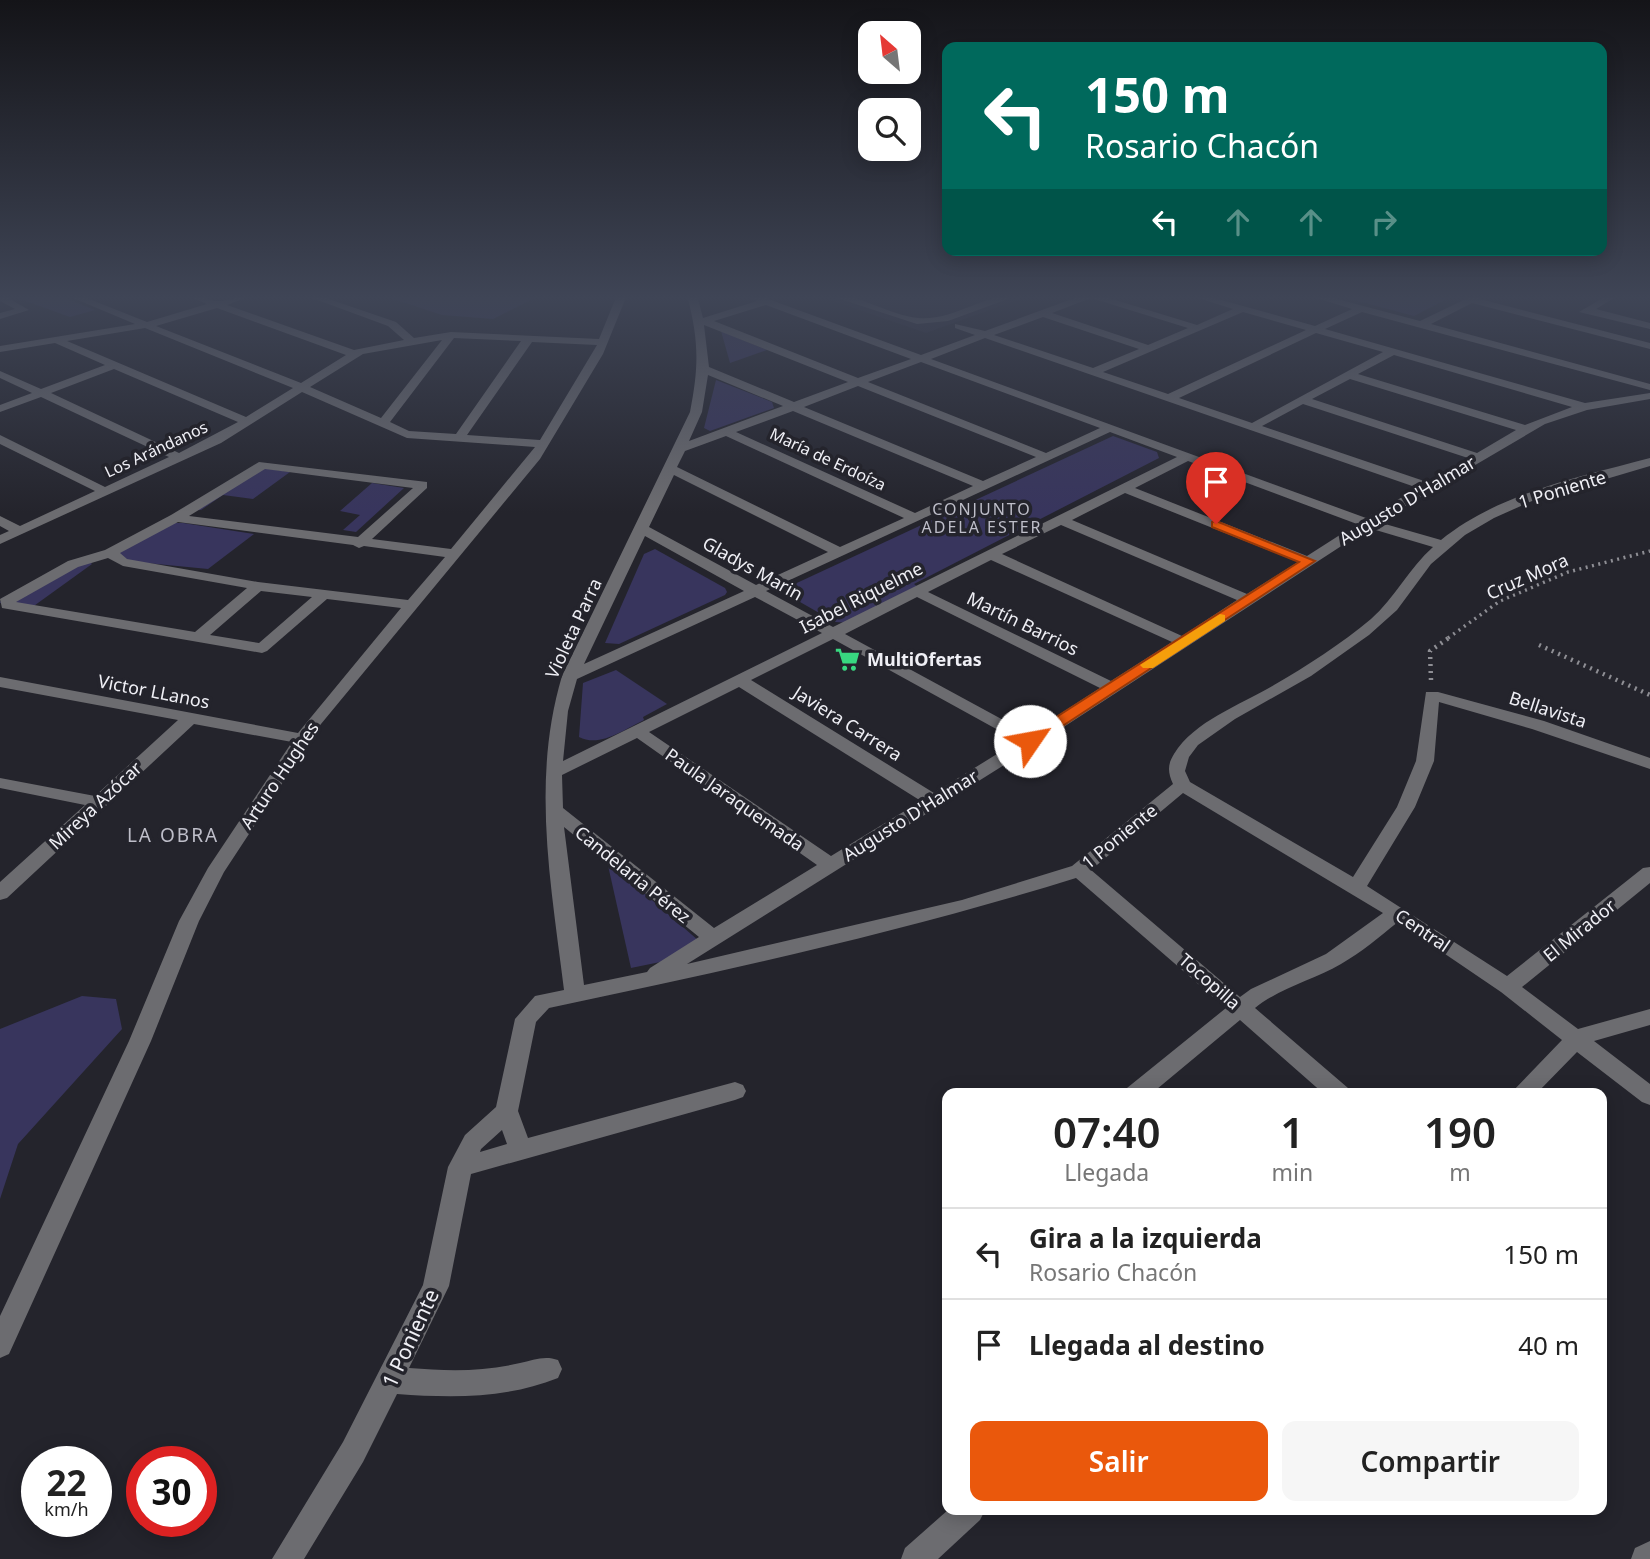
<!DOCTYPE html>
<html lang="es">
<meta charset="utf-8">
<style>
:root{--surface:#fff;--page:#f6f6f6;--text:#222;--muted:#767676;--line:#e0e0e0;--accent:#ea580c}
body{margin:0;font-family:"Noto Sans",sans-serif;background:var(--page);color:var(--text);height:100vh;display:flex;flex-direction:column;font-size:26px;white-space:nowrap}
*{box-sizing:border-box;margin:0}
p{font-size:23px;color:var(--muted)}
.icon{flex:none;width:38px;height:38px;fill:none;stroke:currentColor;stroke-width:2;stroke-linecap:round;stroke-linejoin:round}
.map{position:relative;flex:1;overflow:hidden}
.sheet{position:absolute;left:942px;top:1088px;width:665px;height:427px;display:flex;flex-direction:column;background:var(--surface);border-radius:14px;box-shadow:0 4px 18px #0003}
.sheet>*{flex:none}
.guide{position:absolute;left:942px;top:42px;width:665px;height:214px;border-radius:14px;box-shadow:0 4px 18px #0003;background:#00695c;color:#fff;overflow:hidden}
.needle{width:46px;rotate:332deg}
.fabs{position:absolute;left:858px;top:21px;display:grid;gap:14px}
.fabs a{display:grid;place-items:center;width:63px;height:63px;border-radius:14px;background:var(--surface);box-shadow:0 4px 18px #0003;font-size:35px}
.speed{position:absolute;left:21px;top:1446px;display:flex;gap:14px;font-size:35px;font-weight:700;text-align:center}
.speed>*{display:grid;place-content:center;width:91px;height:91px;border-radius:50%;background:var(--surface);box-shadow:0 4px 18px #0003;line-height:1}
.speed small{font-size:18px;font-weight:400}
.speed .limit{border:10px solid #d22;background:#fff;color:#111}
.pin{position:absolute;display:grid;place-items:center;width:60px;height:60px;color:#fff;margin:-72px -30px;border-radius:50% 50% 50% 0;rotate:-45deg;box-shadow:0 0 7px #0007}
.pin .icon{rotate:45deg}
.me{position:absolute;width:77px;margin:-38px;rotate:57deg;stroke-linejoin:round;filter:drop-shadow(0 0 5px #0008)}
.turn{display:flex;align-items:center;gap:24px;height:147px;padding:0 28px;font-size:32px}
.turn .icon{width:91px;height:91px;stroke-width:2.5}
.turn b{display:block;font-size:49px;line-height:60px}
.lanes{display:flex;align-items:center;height:66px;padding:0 28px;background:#0003;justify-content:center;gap:35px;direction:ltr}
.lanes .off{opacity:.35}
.eta{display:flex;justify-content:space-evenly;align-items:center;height:119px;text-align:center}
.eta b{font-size:42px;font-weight:600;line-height:49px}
.cta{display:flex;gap:14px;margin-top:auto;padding:14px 28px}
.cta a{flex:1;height:80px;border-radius:14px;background:var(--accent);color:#fff;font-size:28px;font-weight:600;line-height:80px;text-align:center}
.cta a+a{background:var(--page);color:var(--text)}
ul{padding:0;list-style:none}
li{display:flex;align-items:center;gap:21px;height:91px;padding:0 28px;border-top:2px solid var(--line)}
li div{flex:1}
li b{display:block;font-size:26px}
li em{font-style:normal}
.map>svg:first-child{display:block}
.built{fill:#2e2d3b}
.green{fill:#38355d}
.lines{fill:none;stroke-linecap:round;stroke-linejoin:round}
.path-far1{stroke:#8e8e94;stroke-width:3.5;stroke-dasharray:2 4.5;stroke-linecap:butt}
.path{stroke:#8e8e94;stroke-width:4.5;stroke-dasharray:2 5;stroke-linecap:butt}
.minor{fill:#6c6c70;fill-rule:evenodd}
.route{fill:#ea580c;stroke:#983908;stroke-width:2}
.slow{fill:#f59e0b}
.labels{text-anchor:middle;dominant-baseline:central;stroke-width:7;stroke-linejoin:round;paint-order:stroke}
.far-street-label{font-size:16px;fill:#efeff5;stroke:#24242c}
.far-neighbourhood-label{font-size:16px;letter-spacing:2px;fill:#bebec9;stroke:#24242c}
.street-label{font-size:18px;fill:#efeff5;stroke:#24242c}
.poi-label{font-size:18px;font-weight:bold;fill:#efeff5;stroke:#24242c;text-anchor:start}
.neighbourhood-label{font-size:19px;letter-spacing:2px;fill:#bebec9;stroke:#24242c}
.near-street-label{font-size:21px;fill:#efeff5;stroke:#24242c}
</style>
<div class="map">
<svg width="1650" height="1559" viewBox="0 0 1650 1559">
<rect width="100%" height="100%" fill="#24242c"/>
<path class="built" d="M816,295H1031L926,333Z"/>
<g class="green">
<path d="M9,295H58L95,310L70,317Z"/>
<path d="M381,295H541L493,319L442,315Z"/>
<path d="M1335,295H1455L1414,316Z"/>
<path d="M721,331L767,350L730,363Z"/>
<path d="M716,380L772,402L774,408L710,431L704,428Z"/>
<path d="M1113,436L1157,452L1159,458L914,584L918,587L851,623L835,622L786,594V588Z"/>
<path d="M262,468L290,472L253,499L223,495L201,510L181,511Z"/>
<path d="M372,483L404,488L356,532L343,530L360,515L340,511Z"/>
<path d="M171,523H183L254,534L208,569L126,561L117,554Z"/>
<path d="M655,549L725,588L727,592L725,595L619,644L605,643L644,554Z"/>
<path d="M89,561L92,564L31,608L0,603L2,598Z"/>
<path d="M616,670L667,704L643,717L644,720C625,729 600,748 579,737L583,683Z"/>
<path d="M607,861L699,941L670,960L631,968Z"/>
<path d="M82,996L116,999L122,1029L18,1144L0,1199V1029Z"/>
</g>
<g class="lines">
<path class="path-far1" d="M1448,638L1500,601L1568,572L1650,551"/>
<g class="path">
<path d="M1539,645L1650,695"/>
<path d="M1431,680L1430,651L1450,637"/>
</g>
<g class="minor">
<path d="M0,295H3L29,310L0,319V313L15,309L0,301Z"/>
<path d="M66,295H79L147,322L207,304L186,295C198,295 206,300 216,301C227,302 241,295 253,295L227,305L354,350L404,340L388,326L304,295H317L396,322L414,338L451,332L599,339L617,295H627L603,354L540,459L321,724L224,872L199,921L151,1041L9,1354L0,1358V1316L129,1041L179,921L208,868L292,742L194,724L7,898L0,900V882L85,805L0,788V778L95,796L178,720L0,687V677L298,733L401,608L327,599L267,651L262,653L2,608L0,599L68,561L105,550L171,515L259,462L427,482V488L372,539L451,549L535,447L407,438L302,392L221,443L0,544V535L9,531L0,526V516L20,526L95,491L0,444V435L105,487L169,457L41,397L0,412V405L32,393L0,378V371L41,389L105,365L55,343L0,352V346L135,324ZM217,308L346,355L301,383L156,326ZM145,328L293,388L246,417L67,341ZM454,338L521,341L456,434L409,431L390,422ZM442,340L381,418L310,387L363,354ZM532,342L597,345L540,440L467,435ZM114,369L238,422L179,453L51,393ZM265,469L413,488L358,537L189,516ZM178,522L353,545L359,548L364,546L445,557L408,600L258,582L127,559L120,553ZM108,558L123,566L247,588L195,632L16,602L78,567ZM261,591L312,597L259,643L210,635Z"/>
<path d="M687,295H697L703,318L757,301L744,295H757L921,355L975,335L955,328V324L985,331L1083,295H1099L1197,325L1233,309L1189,295H1203L1315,326L1352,309L1307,295H1322L1420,321L1474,295H1486L1480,299L1650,343V349L1472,303L1431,324L1650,384V390L1362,312L1325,329L1585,403L1650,393V399L1587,410L1545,424L1378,522L1441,540C1499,493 1579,477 1650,458V466L1532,501L1494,518L1465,535L1431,564L1397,610L1369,635L1311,676L1235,719L1198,745L1189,757L1185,771L1190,782L1353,877L1397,807L1416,761L1426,692H1438L1544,721L1650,758V769L1532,729L1439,702L1434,761L1415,807L1367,886L1507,976L1643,868L1650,867V883L1522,987L1578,1029L1650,1009V1025L1594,1041L1650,1084V1105L1642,1102L1577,1052L1536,1094H1510L1562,1040L1501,992L1398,922C1379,937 1362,952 1341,964C1313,980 1280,988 1255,1008L1348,1088L1351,1094H1324L1240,1020L1151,1094H1124L1127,1088L1226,1008L1076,878C903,932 725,971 549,1008L536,1022L518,1111L528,1138L735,1082L743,1085L746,1091L743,1097L735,1100L471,1174L449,1286L409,1368C447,1371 483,1372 520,1363C533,1360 545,1355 558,1360L562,1369L558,1378C505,1399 452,1398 397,1394L363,1462L304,1559H272L343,1442L423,1285L448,1167L465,1135L496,1107L515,1019L535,996L564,990C551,884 531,780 562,676L690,412C699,366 699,341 687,295ZM1091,298L1188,328L1148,345L1052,313ZM766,305L911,359L858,378L714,321ZM1243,312L1306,330L1168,394L1103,372ZM1043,317L1139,349L1093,368L994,335ZM704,325L848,382L794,402L709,367ZM1316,333L1383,352L1252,423L1179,398ZM985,338L1418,488L1366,518L931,359ZM1394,355L1572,407L1525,425L1358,374ZM921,362L1100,428L1046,453L868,382ZM708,375L783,406L689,441L702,412ZM1350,379L1516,430L1477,453L1312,399ZM858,386L1036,457L983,481L804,407ZM1303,404L1468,458L1427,482L1262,426ZM793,411L973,486L915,513L736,432ZM1110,432L1177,457L833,627L766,591ZM726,436L904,518L840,547L677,467L685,451ZM1188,461L1357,524L1307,556L1135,488ZM674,475L828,552L756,585L649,527ZM1125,493L1298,562L1247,594L1072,520ZM1061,525L1237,600L1182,636L1002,554ZM1369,528L1433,547C1409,568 1395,598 1371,619C1341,644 1307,666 1274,685C1241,705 1195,720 1174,754C1167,765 1168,773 1173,784L1072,866L962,900L687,964L1036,745ZM645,536L744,591L584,664ZM991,560L1172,642L1111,681L928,592ZM755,597L822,633L563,761L568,711L577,679ZM917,597L1100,688L1029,734L845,634ZM833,639L1018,741L934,793L751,680ZM739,687L921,801L831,856L649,732ZM637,738L817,865L714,928L563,808L562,775ZM1183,793L1383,913L1326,954L1251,989L1240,997L1091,870ZM564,827L699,937L650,968L647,972L584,985ZM502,1130L507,1144L480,1152L481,1149Z"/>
<path d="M828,295C859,293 887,315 918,318C954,321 984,293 1019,295L948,321L917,324Z"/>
<path d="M1608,295H1619L1596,309L1650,323V329L1579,312Z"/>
<path d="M948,1510H985L980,1520L938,1559H901L905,1548Z"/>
<path d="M1650,1541V1559H1631L1635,1548Z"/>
</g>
</g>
<linearGradient id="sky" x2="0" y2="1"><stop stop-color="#141418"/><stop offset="0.58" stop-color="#3f4556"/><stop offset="1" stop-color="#3f4556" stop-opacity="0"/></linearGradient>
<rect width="1650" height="513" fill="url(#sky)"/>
<path class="route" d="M1216,521L1315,561L1035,744H1025L1022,741L1025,737L1299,562L1212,527V522Z"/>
<path class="slow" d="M1220,614L1225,615V621L1153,668H1143L1140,665Z"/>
<defs>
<symbol id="supermarket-bare" viewBox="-9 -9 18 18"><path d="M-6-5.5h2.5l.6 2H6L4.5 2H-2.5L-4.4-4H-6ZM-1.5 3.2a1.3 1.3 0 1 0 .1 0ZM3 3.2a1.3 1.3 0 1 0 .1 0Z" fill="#38d880" stroke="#24242c" stroke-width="2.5" paint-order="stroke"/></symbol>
</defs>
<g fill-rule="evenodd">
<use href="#supermarket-bare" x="830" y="642" width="35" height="35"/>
</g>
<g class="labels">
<g class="far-street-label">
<text transform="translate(156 449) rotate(-25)">Los Arándanos</text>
<text transform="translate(828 459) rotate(25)">María de Erdoíza</text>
</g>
<g class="far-neighbourhood-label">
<text x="982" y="509">CONJUNTO<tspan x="982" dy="18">ADELA ESTER</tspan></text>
</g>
<g class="street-label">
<text transform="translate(1562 489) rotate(-17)">1 Poniente</text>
<text transform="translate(1407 500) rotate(-31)">Augusto D'Halmar</text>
<text transform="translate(753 568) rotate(29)">Gladys Marin</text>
<text transform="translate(1527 576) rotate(-24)">Cruz Mora</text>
<text transform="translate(861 597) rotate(-27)">Isabel Riquelme</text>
<text transform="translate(1023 623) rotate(26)">Martín Barrios</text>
<text transform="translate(573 628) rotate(-65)">Violeta Parra</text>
<text transform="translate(154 691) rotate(11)">Victor LLanos</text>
<text transform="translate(1548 709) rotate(18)">Bellavista</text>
<text transform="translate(848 723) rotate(32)">Javiera Carrera</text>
<text transform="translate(279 775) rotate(-56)">Arturo Hughes</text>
<text transform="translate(735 799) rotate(35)">Paula Jaraquemada</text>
<text transform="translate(95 805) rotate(-43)">Mireya Azócar</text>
<text transform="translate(910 815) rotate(-32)">Augusto D'Halmar</text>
<text transform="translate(1119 836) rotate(-39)">1 Poniente</text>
<text transform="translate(633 874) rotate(39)">Candelaria Pérez</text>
<text transform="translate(1423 930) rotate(34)">Central</text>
<text transform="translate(1579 930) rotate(-39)">El Mirador</text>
<text transform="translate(1210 981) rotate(41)">Tocopilla</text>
</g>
<g class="poi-label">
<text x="867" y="659">MultiOfertas</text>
</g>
<g class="neighbourhood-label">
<text x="173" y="835">LA OBRA</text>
</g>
<g class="near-street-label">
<text transform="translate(410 1338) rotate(-65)">1 Poniente</text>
</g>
</g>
</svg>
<div class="fabs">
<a><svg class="needle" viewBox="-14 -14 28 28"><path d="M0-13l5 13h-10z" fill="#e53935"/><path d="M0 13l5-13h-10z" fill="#767676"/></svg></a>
<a><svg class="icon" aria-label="search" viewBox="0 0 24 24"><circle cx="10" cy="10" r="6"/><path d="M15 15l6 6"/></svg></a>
</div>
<div class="speed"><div>22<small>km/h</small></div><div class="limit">30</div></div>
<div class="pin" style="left:1216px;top:524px;background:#d93025"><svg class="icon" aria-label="arrive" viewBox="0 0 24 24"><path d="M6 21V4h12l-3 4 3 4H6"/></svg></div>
<svg class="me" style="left:1030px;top:741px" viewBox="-20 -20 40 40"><circle r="19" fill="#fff"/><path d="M0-13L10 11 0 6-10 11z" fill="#ea580c"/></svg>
<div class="guide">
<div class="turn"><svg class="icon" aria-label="left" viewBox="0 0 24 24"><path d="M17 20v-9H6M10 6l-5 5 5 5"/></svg><div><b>150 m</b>Rosario Chacón</div></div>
<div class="lanes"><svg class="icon" aria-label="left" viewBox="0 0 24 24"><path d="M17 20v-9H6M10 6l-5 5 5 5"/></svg><svg class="icon off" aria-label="ahead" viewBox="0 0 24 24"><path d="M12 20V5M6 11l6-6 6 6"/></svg><svg class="icon off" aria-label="ahead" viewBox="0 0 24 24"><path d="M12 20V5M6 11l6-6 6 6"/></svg><svg class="icon off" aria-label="right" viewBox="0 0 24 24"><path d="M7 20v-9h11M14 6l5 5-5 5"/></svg></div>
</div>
<section class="sheet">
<div class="eta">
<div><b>07:40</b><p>Llegada</p></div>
<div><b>1</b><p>min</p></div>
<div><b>190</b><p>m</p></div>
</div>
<ul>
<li><svg class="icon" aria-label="left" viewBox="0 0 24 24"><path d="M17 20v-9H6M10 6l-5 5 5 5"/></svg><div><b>Gira a la izquierda</b><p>Rosario Chacón</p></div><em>150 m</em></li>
<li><svg class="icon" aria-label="arrive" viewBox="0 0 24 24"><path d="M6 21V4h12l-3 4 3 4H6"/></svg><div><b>Llegada al destino</b></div><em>40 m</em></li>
</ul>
<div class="cta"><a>Salir</a><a>Compartir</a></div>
</section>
</div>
